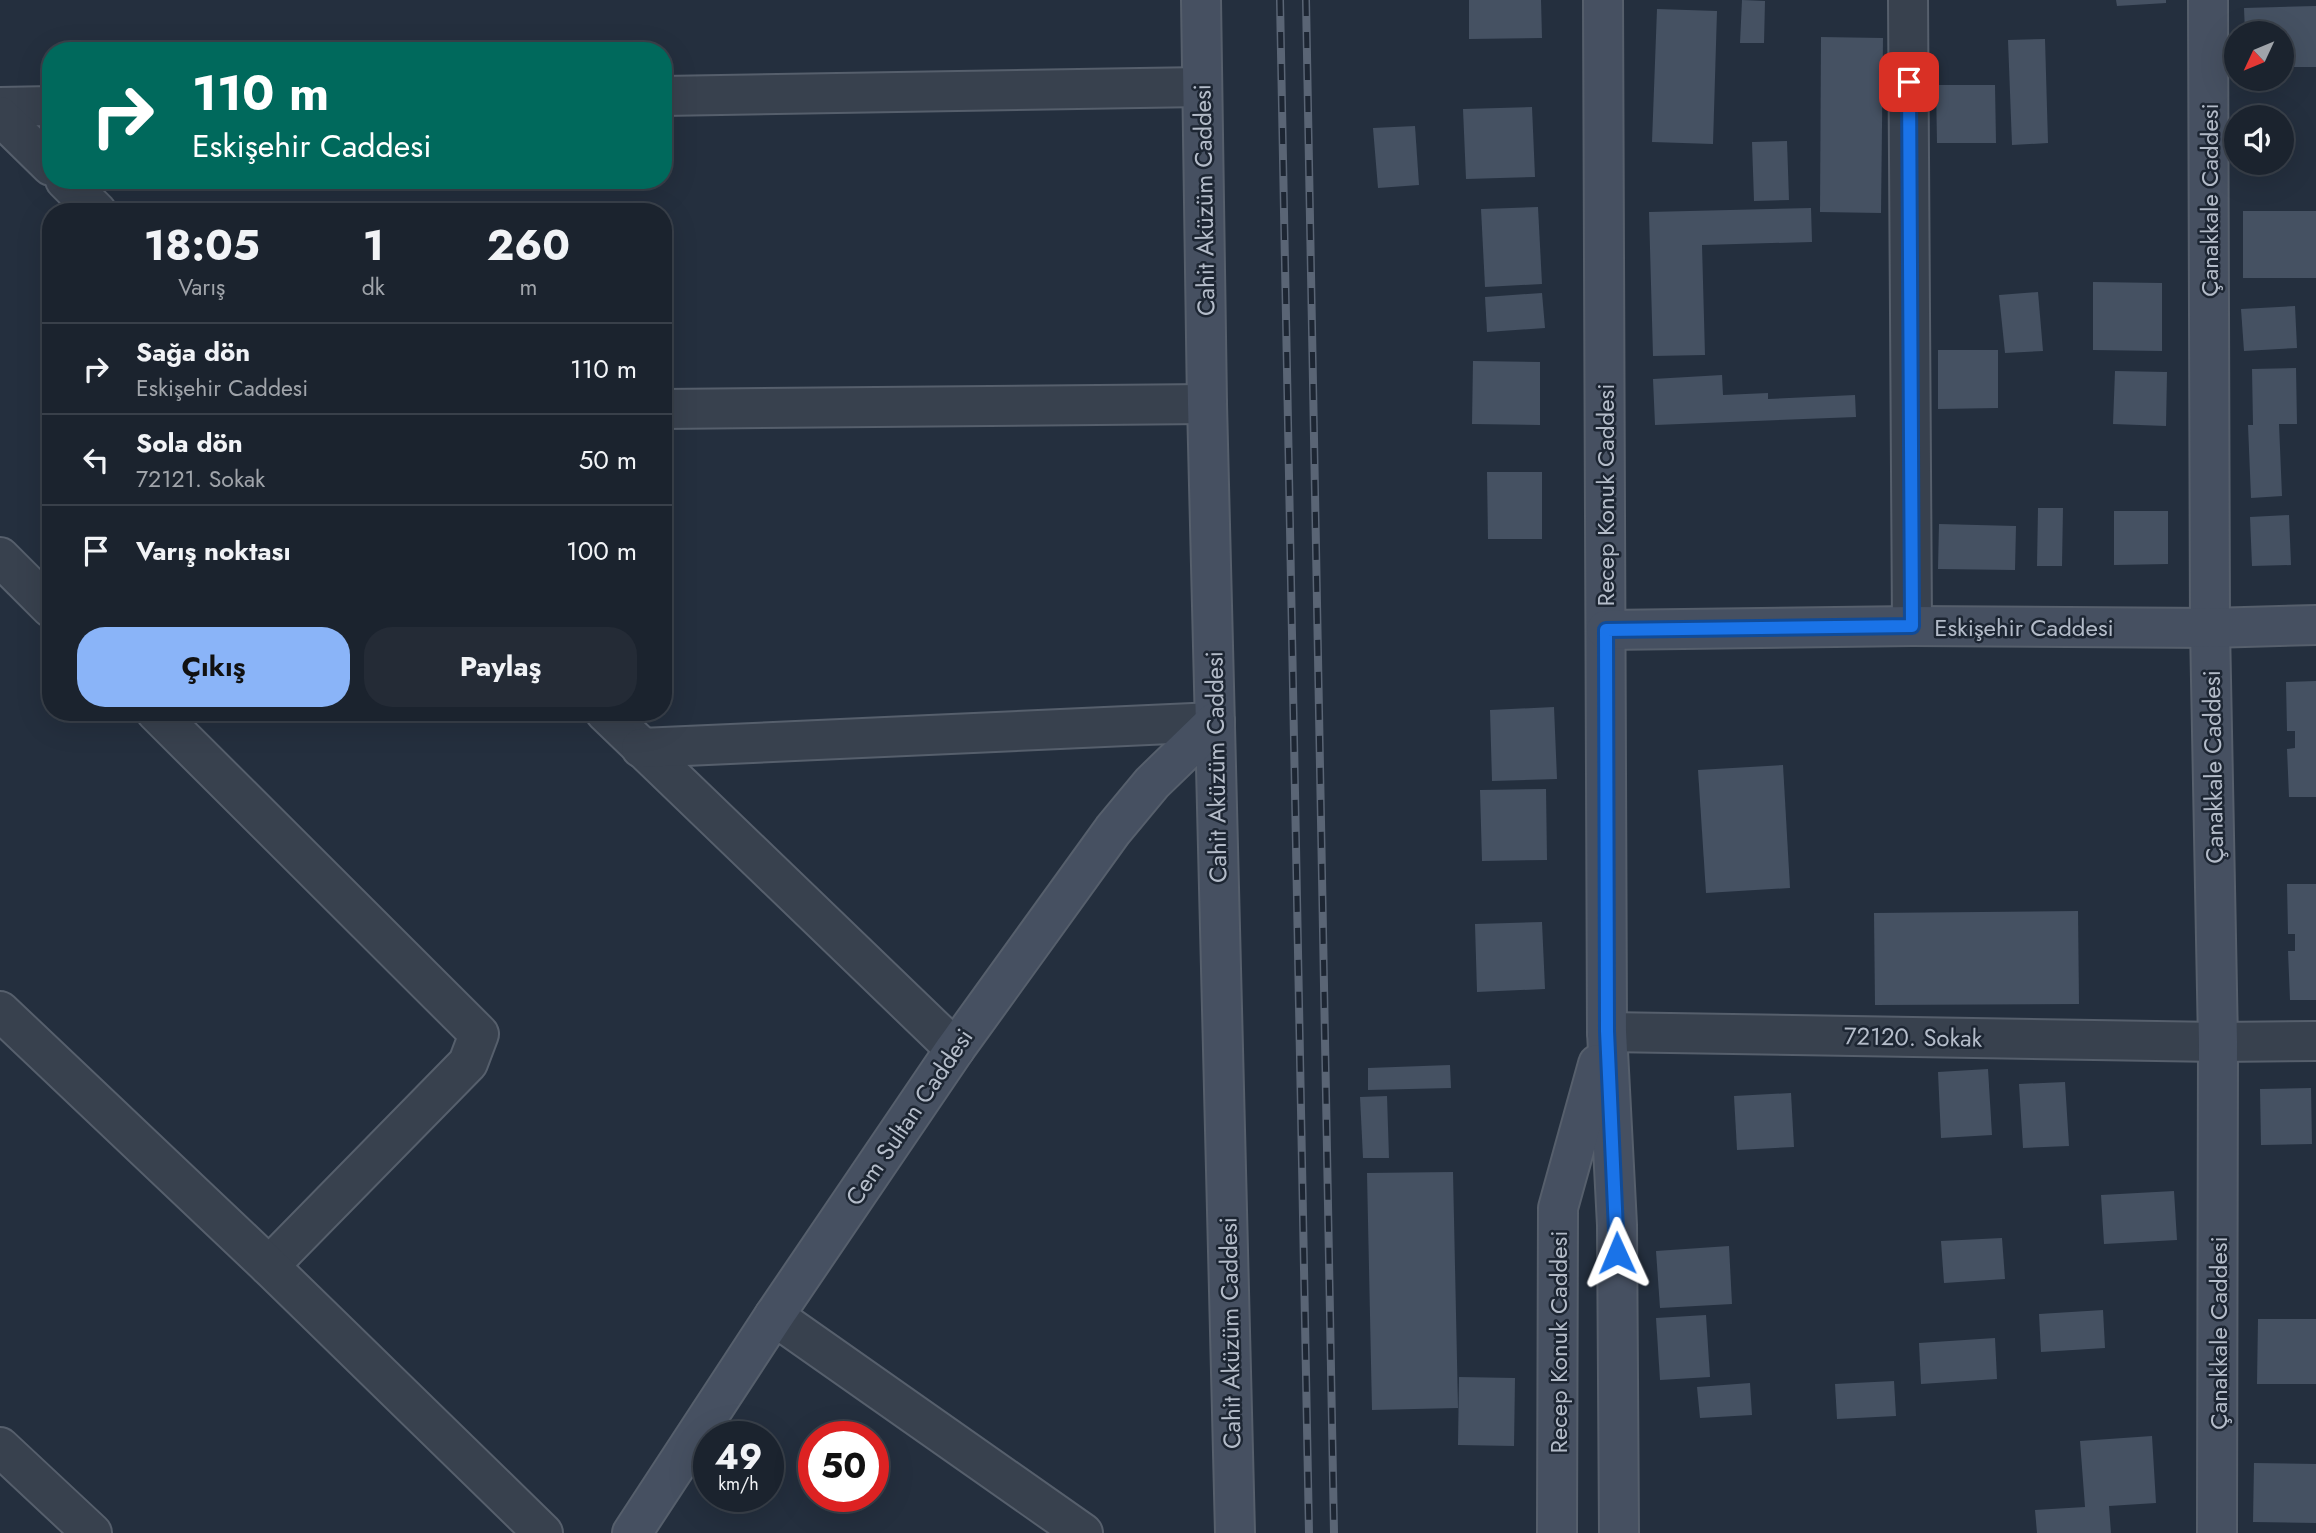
<!DOCTYPE html>
<html lang="tr">
<meta charset="utf-8">
<style>
:root{--surface:#1b232e;--page:#242b36;--text:#f1f3f6;--muted:#a0a4aa;--line:#39404a;--accent:#8ab4f8}
body{margin:0;font-family:Jost,sans-serif;background:var(--page);color:var(--text);height:100vh;display:flex;flex-direction:column;font-size:26px;white-space:nowrap}
*{box-sizing:border-box;margin:0}
p{font-size:23px;color:var(--muted)}
.icon{flex:none;width:38px;height:38px;fill:none;stroke:currentColor;stroke-width:2;stroke-linecap:round;stroke-linejoin:round}
.map{position:relative;flex:1;overflow:hidden}
.details{position:absolute;left:42px;top:203px;width:630px;height:518px;display:flex;flex-direction:column;background:var(--surface);border-radius:28px;box-shadow:0 7px 28px #0002,0 0 0 2px var(--line)}
.details>*{flex:none}
.top-card{position:absolute;left:42px;top:42px;width:630px;height:147px;border-radius:28px;box-shadow:0 7px 28px #0002,0 0 0 2px var(--line);background:#00695c;color:#fff;overflow:hidden}
.needle{width:46px;rotate:226deg}
.controls{position:absolute;left:2224px;top:21px;display:grid;gap:14px}
.controls a{display:grid;place-items:center;width:70px;height:70px;border-radius:50%;background:var(--surface);box-shadow:0 7px 28px #0002,0 0 0 2px var(--line);font-size:35px}
.speed{position:absolute;left:693px;top:1421px;display:flex;gap:14px;font-size:35px;font-weight:700;text-align:center}
.speed>*{display:grid;place-content:center;width:91px;height:91px;border-radius:50%;background:var(--surface);box-shadow:0 7px 28px #0002,0 0 0 2px var(--line);line-height:1}
.speed small{font-size:18px;font-weight:400}
.speed .limit{border:10px solid #d22;background:#fff;color:#111}
.pin{position:absolute;display:grid;place-items:center;width:60px;height:60px;color:#fff;margin:-30px;border-radius:14px;box-shadow:0 4px 10px #0006}
.me{position:absolute;width:77px;margin:-38px;rotate:359deg;stroke-linejoin:round;filter:drop-shadow(0 0 5px #0008)}
.turn{display:flex;align-items:center;gap:24px;height:147px;padding:0 35px;font-size:32px}
.turn .icon{width:91px;height:91px;stroke-width:2.5}
.turn b{display:block;font-size:49px;line-height:60px}
.eta{display:flex;justify-content:space-evenly;align-items:center;height:119px;text-align:center}
.eta b{font-size:42px;font-weight:700;line-height:49px}
.action{display:flex;gap:14px;margin-top:auto;padding:14px 35px}
.action a{flex:1;height:80px;border-radius:28px;background:var(--accent);color:#111;font-size:28px;font-weight:700;line-height:80px;text-align:center}
.action a+a{background:var(--page);color:var(--text)}
ul{padding:0;list-style:none}
li{display:flex;align-items:center;gap:21px;height:91px;padding:0 35px;border-top:2px solid var(--line)}
li div{flex:1}
li b{display:block;font-size:26px}
li em{font-style:normal}
.map>svg:first-child{display:block}
.building{fill:#455162}
.lines{fill:none;stroke-linecap:round;stroke-linejoin:round}
.street-casing{stroke:#565f6c;stroke-width:42}
.secondary-casing{stroke:#565f6c;stroke-width:42}
.street{stroke:#38414e;stroke-width:38}
.secondary{stroke:#465061;stroke-width:38}
.rail-casing{stroke:#5a6575;stroke-width:8}
.rail{stroke:#1d2633;stroke-width:5;stroke-dasharray:16;stroke-linecap:butt}
.route-casing{stroke:#114b97;stroke-width:18}
.route{stroke:#1a73e8;stroke-width:12}
.labels{text-anchor:middle;dominant-baseline:central;stroke-width:5;stroke-linejoin:round;paint-order:stroke}
.street-label{font-size:24px;fill:#b4bcc9;stroke:#1d2633}
</style>
<div class="map">
<svg width="2316" height="1533" viewBox="0 0 2316 1533">
<rect width="100%" height="100%" fill="#242f3e"/>
<g class="building">
<path d="M1469,0H1541L1542,38L1469,39Z"/>
<path d="M1742,0L1765,1L1764,43H1740Z"/>
<path d="M2116,0H2166V3L2117,6Z"/>
<path d="M2316,6V67H2282V33H2245L2244,8Z"/>
<path d="M1657,9L1717,11L1713,144L1652,142Z"/>
<path d="M1821,37L1883,38L1881,213L1820,212Z"/>
<path d="M2045,39L2048,143L2012,145L2008,40Z"/>
<path d="M1936,85H1995L1996,143H1937Z"/>
<path d="M1532,107L1535,177L1466,179L1463,109Z"/>
<path d="M1415,126L1419,185L1378,188L1373,128Z"/>
<path d="M1787,141L1789,200L1754,201L1752,142Z"/>
<path d="M1538,207L1542,284L1485,287L1481,209Z"/>
<path d="M1811,208L1812,242L1702,245L1705,355L1653,356L1649,212Z"/>
<rect x="2243" y="211" width="73" height="67"/>
<path d="M2093,282L2162,283V351L2093,350Z"/>
<path d="M2038,292L2043,351L2005,353L1999,295Z"/>
<path d="M1542,293L1545,328L1487,332L1485,297Z"/>
<path d="M2295,306L2297,348L2244,351L2241,309Z"/>
<path d="M1938,350H1998V408L1938,409Z"/>
<path d="M1473,361L1540,362V425L1472,424Z"/>
<path d="M2296,368L2297,424H2279L2282,496L2251,498L2248,425H2253L2252,369Z"/>
<path d="M2115,371L2167,372L2166,426L2113,424Z"/>
<path d="M1722,375L1723,395L1768,393V399L1855,395L1856,417L1655,425L1653,379Z"/>
<path d="M1487,472H1542V539H1488Z"/>
<path d="M2038,508H2063L2062,566H2037Z"/>
<path d="M2114,511H2168V564L2114,565Z"/>
<path d="M2289,515L2291,565L2252,566L2250,517Z"/>
<path d="M1939,524L2016,526L2015,570L1938,569Z"/>
<path d="M2316,681V797H2289L2287,749L2295,748V731H2287L2286,682Z"/>
<path d="M1554,707L1557,779L1492,781L1490,710Z"/>
<path d="M1783,765L1790,888L1706,893L1698,770Z"/>
<path d="M1546,789L1547,860L1482,861L1480,790Z"/>
<path d="M2287,884H2316V1000H2290L2288,951H2295V934H2288Z"/>
<path d="M2078,911L2079,1004L1875,1005L1874,913Z"/>
<path d="M1542,922L1545,989L1477,992L1475,924Z"/>
<path d="M1450,1065L1451,1088L1368,1090V1068Z"/>
<path d="M1988,1069L1992,1135L1941,1138L1938,1072Z"/>
<path d="M2065,1082L2069,1146L2023,1148L2019,1084Z"/>
<path d="M2311,1088L2312,1144L2261,1145L2260,1089Z"/>
<path d="M1791,1093L1794,1147L1737,1150L1734,1096Z"/>
<path d="M1387,1096L1389,1158H1363L1360,1097Z"/>
<path d="M1453,1172L1458,1408L1372,1410L1367,1173Z"/>
<path d="M2174,1191L2177,1240L2104,1244L2101,1195Z"/>
<path d="M2002,1238L2005,1279L1944,1283L1941,1241Z"/>
<path d="M1729,1246L1732,1304L1660,1308L1656,1251Z"/>
<path d="M2103,1310L2105,1348L2041,1352L2039,1314Z"/>
<path d="M1706,1315L1710,1377L1660,1380L1656,1318Z"/>
<path d="M2258,1319H2316V1384H2257Z"/>
<path d="M1995,1338L1997,1379L1921,1384L1919,1343Z"/>
<path d="M1459,1377L1515,1378L1514,1446L1458,1445Z"/>
<path d="M1894,1381L1896,1416L1837,1419L1835,1384Z"/>
<path d="M1750,1383L1752,1415L1700,1418L1697,1387Z"/>
<path d="M2152,1436L2156,1503L2109,1506L2111,1533H2037L2035,1510L2085,1507L2080,1441Z"/>
<path d="M2254,1463L2316,1464V1523L2253,1522Z"/>
</g>
<g class="lines">
<defs>
<g id="street">
<path d="M1908,0L1912,626"/>
<path d="M663,96L1202,87"/>
<path d="M0,107L51,106"/>
<path d="M0,116L51,166"/>
<path d="M65,180L97,212"/>
<path d="M663,409L1207,404"/>
<path d="M0,557L51,608"/>
<path d="M156,712L479,1034L468,1063L269,1266"/>
<path d="M605,712L955,1049"/>
<path d="M641,748L1215,722"/>
<path d="M0,1011L269,1266L543,1533"/>
<path d="M1607,1032L2218,1042L2316,1041"/>
<path d="M774,1316L1083,1533"/>
<path d="M0,1447L92,1533"/>
</g>
<g id="secondary">
<path d="M1201,0L1207,404L1235,1533"/>
<path d="M1603,0L1607,1032L1617,1225L1619,1533"/>
<path d="M2208,0L2210,628L2218,1042L2217,1533"/>
<path d="M1606,630L1912,626L2210,628L2316,625"/>
<path d="M632,1533L774,1316L955,1049L1113,830L1152,783L1215,722"/>
<path d="M1557,1533L1558,1208L1598,1064"/>
</g>
</defs>
<use href="#street" class="street-casing"/>
<use href="#secondary" class="secondary-casing"/>
<use href="#street" class="street"/>
<use href="#secondary" class="secondary"/>
<defs>
<g id="rail">
<path d="M1280,0L1309,1533"/>
<path d="M1306,0L1334,1533"/>
</g>
</defs>
<use href="#rail" class="rail-casing"/>
<use href="#rail" class="rail"/>
</g>
<g class="lines">
<defs>
<path id="route" d="M1617,1253L1607,1031L1606,630L1912,626L1909,82"/>
</defs>
<use href="#route" class="route-casing"/>
<use href="#route" class="route"/>
</g>
<g class="labels">
<g class="street-label">
<text transform="translate(1204 200) rotate(-91)">Cahit Aküzüm Caddesi</text>
<text transform="translate(2209 200) rotate(-90)">Çanakkale Caddesi</text>
<text transform="translate(1605 495) rotate(-90)">Recep Konuk Caddesi</text>
<text x="2024" y="627">Eskişehir Caddesi</text>
<text transform="translate(1216 767) rotate(-91)">Cahit Aküzüm Caddesi</text>
<text transform="translate(2213 767) rotate(-91)">Çanakkale Caddesi</text>
<text transform="translate(1913 1037) rotate(1)">72120. Sokak</text>
<text transform="translate(909 1117) rotate(-56)">Cem Sultan Caddesi</text>
<text transform="translate(1230 1333) rotate(-91)">Cahit Aküzüm Caddesi</text>
<text transform="translate(2218 1333) rotate(-90)">Çanakkale Caddesi</text>
<text transform="translate(1558 1342) rotate(-90)">Recep Konuk Caddesi</text>
</g>
</g>
</svg>
<div class="controls">
<a><svg class="needle" viewBox="-14 -14 28 28"><path d="M0-13l5 13h-10z" fill="#e53935"/><path d="M0 13l5-13h-10z" fill="#a0a4aa"/></svg></a>
<a><svg class="icon" aria-label="sound" viewBox="0 0 24 24"><path d="M4 9h4l5-4v14l-5-4H4zM17 9q2 3 0 6"/></svg></a>
</div>
<div class="speed"><div>49<small>km/h</small></div><div class="limit">50</div></div>
<div class="pin" style="left:1909px;top:82px;background:#d93025"><svg class="icon" aria-label="arrive" viewBox="0 0 24 24"><path d="M6 21V4h12l-3 4 3 4H6"/></svg></div>
<svg class="me" style="left:1617px;top:1253px" viewBox="-20 -20 40 40"><path d="M0-17L14 15 0 8-14 15z" fill="#1a73e8" stroke="#fff" stroke-width="4"/></svg>
<div class="top-card">
<div class="turn"><svg class="icon" aria-label="right" viewBox="0 0 24 24"><path d="M7 20v-9h11M14 6l5 5-5 5"/></svg><div><b>110 m</b>Eskişehir Caddesi</div></div>
</div>
<section class="details">
<div class="eta">
<div><b>18:05</b><p>Varış</p></div>
<div><b>1</b><p>dk</p></div>
<div><b>260</b><p>m</p></div>
</div>
<ul>
<li><svg class="icon" aria-label="right" viewBox="0 0 24 24"><path d="M7 20v-9h11M14 6l5 5-5 5"/></svg><div><b>Sağa dön</b><p>Eskişehir Caddesi</p></div><em>110 m</em></li>
<li><svg class="icon" aria-label="left" viewBox="0 0 24 24"><path d="M17 20v-9H6M10 6l-5 5 5 5"/></svg><div><b>Sola dön</b><p>72121. Sokak</p></div><em>50 m</em></li>
<li><svg class="icon" aria-label="arrive" viewBox="0 0 24 24"><path d="M6 21V4h12l-3 4 3 4H6"/></svg><div><b>Varış noktası</b></div><em>100 m</em></li>
</ul>
<div class="action"><a>Çıkış</a><a>Paylaş</a></div>
</section>
</div>
